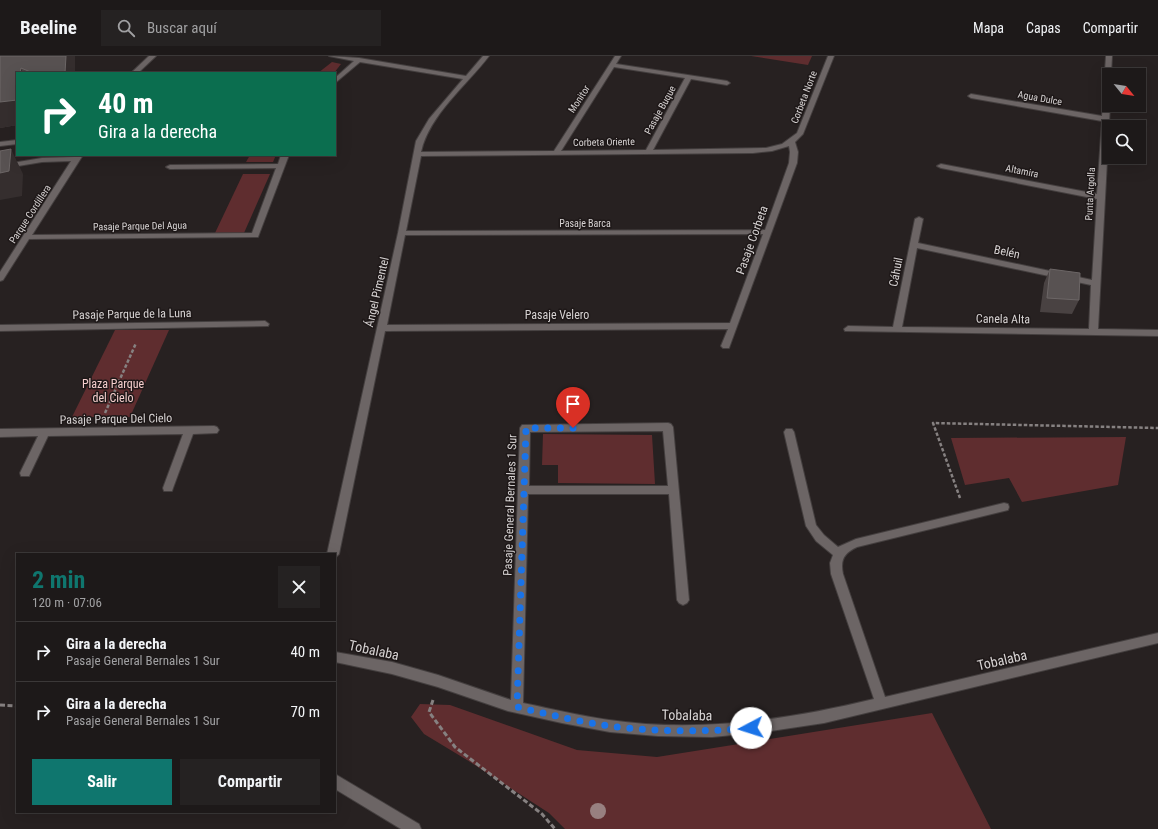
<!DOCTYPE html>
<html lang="es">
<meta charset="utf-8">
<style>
:root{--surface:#1d1919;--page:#252222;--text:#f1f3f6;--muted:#a0a0a2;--line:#3b3838;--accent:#0f766e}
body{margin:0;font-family:"Roboto Condensed",sans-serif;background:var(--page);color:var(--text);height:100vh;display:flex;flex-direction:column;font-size:15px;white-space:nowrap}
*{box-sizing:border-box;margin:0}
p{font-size:13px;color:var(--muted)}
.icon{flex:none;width:22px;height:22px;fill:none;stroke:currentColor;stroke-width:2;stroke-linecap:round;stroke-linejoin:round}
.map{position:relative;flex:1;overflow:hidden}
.details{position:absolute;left:16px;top:497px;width:320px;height:260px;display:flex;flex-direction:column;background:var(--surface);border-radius:0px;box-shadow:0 4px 16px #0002,0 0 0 1px var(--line)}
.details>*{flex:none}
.banner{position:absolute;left:16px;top:16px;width:320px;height:84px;border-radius:0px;box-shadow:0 4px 16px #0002,0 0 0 1px var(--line);background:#0b6e4f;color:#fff;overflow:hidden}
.needle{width:26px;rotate:120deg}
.tools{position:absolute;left:1102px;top:12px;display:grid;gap:8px}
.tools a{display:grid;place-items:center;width:44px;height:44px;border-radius:0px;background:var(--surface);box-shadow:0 4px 16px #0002,0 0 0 1px var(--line);font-size:20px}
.pin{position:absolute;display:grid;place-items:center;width:34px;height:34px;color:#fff;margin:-41px -17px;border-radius:50% 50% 50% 0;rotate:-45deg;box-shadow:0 0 4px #0007}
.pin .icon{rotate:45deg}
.me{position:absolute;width:44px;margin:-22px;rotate:265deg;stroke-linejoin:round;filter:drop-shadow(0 0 3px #0008)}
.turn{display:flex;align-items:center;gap:14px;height:84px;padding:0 16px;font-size:18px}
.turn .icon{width:52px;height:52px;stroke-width:2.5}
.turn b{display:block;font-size:28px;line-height:34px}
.round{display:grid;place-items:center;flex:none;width:42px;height:42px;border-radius:0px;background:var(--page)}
.headline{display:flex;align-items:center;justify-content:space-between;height:68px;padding:0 16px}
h1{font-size:24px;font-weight:700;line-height:30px;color:var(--accent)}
.button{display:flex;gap:8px;margin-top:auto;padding:8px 16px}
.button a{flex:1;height:46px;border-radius:0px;background:var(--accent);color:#fff;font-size:16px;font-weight:700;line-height:46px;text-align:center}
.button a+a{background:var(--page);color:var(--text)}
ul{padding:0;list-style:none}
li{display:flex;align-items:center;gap:12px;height:60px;padding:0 16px;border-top:1px solid var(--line)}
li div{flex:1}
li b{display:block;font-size:15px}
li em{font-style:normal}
header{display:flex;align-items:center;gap:24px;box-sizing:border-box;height:56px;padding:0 20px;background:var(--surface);border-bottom:1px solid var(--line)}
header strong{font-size:19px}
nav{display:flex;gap:22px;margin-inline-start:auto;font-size:14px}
.search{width:280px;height:36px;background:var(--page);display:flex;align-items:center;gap:10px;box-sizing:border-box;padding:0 14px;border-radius:0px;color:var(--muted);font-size:15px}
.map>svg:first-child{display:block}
.green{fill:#5f2d2f}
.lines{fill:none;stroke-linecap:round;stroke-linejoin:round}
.minor-casing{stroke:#443f3f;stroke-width:2}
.path-far1{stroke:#868181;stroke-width:2.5;stroke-dasharray:3.5 2;stroke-linecap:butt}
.path{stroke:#868181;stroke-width:3;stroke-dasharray:5 2.5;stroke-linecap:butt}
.minor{fill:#6c6565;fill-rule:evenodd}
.tree{fill:#988080}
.wall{fill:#494242}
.shaded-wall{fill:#352e2e}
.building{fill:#585252;stroke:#6c6666}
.route{stroke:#1a73e8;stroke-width:7;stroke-dasharray:0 12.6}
.labels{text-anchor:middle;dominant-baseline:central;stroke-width:3;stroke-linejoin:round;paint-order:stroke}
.far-street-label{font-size:10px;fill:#d7d3d3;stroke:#1e1818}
.street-label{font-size:12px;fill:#d7d3d3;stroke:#1e1818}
.park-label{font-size:12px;fill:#f5cecd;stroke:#1e1818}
.near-street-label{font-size:14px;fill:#d7d3d3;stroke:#1e1818}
</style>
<header>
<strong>Beeline</strong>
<div class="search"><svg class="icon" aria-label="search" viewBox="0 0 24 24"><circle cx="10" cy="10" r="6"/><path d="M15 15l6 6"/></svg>Buscar aquí</div>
<nav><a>Mapa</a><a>Capas</a><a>Compartir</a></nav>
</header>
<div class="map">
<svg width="1158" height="773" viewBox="0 0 1158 773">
<rect width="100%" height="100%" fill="#272121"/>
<g class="green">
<path d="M751,0H812L808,9Z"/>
<path d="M332,6L341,8L334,17H318Z"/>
<path d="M250,99H276L273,106H246Z"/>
<path d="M243,118H270L244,177H215Z"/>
<path d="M115,274H169L130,361H72Z"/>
<path d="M543,378L652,379L655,428L558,427V409H542Z"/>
<path d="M1126,381L1118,429L1022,446L1009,422L965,429L951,382Z"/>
<path d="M420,648L450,649L577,694L657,701L932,657L991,773H565L549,757L467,704L424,678L411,661Z"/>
</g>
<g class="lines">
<defs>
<g id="minor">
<path d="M149,0H156L138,17H131Z"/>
<path d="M329,0L359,2L466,20L483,0H489C467,29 429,59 421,96L554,95L615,0H621L616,8L727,25L730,27L727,29L691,23L653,94L766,92L782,88L797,77L828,0H834L803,78L795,86L798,96L797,107L729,292H723L721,290L728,273L385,275L339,498L335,502V498H327L398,177L416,85L429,63L463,23L360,6L335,27V22L354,5ZM614,11L685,22L646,94L561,95ZM789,90L790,96L789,107L765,174L406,175L421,100L753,97L772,95ZM763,178L730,267L387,269L405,179Z"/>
<path d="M1106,0H1112L1111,19H1109L1110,49L1098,273L1158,274V280L845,275L844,273L848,270L893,271L915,163L919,161L923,163L918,187L1092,224L1097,143L941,112L937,110L941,108L1097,138L1102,65L971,42L968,40L971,38L1102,60ZM917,192L1091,229L1089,273L902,271Z"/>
<path d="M17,84V88L0,90V86Z"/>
<path d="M75,99H83L32,179L252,177L276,112L170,113L166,111L170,109L278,108L281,99H289L258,181L29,183L3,224L0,225V216L71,105L42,106L0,113V109L42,102L74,101Z"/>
<path d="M265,265L269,268L268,270L0,275V269Z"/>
<path d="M668,367L671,368L673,371L689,544L687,547L683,549L679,547L677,544L669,438H528L523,647C552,653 581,660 609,664C698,677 787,664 874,643L831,518L830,507L833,499L816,485L806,470L784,376L786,373H792L794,376L816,469L824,479L838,491L856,483L1004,447L1008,448L1009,451L1008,454L1004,455L857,491C844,497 840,504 843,518L885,641L1158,577V587L824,667L764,676L712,681L658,680L610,676L562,667L508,655L438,631L392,618L335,606V596L392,606L438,619L511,644L520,372L522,369ZM663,375L668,430H529L530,376Z"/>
<path d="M214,370L217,371L219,374L217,377L193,378L173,432L172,435H164L163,432L183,378L48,380L29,420H21L20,417L38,380L0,381V373Z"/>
<path d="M335,718L419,768L421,773H401L335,733Z"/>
</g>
</defs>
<use href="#minor" class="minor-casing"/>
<g class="path-far1">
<path d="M105,357L136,287"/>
<path d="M960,442L933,367L1158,372"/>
</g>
<g class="path">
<path d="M433,644L429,656L455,691L542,758L555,773"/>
<path d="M0,649L17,650"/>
</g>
<use href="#minor" class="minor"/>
</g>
<circle class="tree" cx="598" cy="755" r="8"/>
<g class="wall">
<path d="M0,0H75V17H17V69L0,72Z"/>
<path d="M1050,213L1079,244L1072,258L1040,256L1044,227Z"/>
</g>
<g class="shaded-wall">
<path d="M66,0H75V17H65Z"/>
<path d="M21,12L23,17H20Z"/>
<path d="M17,44V69L0,72V46Z"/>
<path d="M11,93L23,118L22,140L0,144V117Z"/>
</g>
<g class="building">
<path d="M0,0H66L65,17H33L21,12L20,17H17V44L0,46Z"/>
<path d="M11,93L9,115L0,117V95Z"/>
<path d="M1050,213L1080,217L1079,244L1047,242Z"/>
</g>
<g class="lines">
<path class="route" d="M573,372H526L517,651C548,658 579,666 610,670C657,676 704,676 751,672"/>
</g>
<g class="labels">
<g class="far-street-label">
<text transform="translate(804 41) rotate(-69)">Corbeta Norte</text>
<text transform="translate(1040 42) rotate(10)">Agua Dulce</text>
<text transform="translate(579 43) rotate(-57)">Monitor</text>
<text transform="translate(660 54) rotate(-61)">Pasaje Buque</text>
<text transform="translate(604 86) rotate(-1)">Corbeta Oriente</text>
<text transform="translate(1022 115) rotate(11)">Altamira</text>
<text transform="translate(1090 138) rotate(-87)">Punta Argolla</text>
<text transform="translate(30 158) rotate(-57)">Parque Cordillera</text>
<text x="585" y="167">Pasaje Barca</text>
<text transform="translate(140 170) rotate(-1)">Pasaje Parque Del Agua</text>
</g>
<g class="street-label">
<text transform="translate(752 184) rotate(-70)">Pasaje Corbeta</text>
<text transform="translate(1007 196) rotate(12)">Belén</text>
<text transform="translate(896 216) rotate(-79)">Cáhuil</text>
<text transform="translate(377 236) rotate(-77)">Ángel Pimentel</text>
<text transform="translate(132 258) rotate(-1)">Pasaje Parque de la Luna</text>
<text x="557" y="259">Pasaje Velero</text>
<text transform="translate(1003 263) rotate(1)">Canela Alta</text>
<text transform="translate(116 363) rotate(-1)">Pasaje Parque Del Cielo</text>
<text transform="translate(510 449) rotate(-88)">Pasaje General Bernales 1 Sur</text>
</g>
<g class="park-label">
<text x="113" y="328">Plaza Parque<tspan x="113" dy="14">del Cielo</tspan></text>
</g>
<g class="near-street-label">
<text transform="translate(374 594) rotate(12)">Tobalaba</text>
<text transform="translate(1002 604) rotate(-13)">Tobalaba</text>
<text transform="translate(687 659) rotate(1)">Tobalaba</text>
</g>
</g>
</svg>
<div class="tools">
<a><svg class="needle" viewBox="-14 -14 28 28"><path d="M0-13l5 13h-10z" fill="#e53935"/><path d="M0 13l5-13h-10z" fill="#a0a0a2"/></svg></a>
<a><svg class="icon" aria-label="search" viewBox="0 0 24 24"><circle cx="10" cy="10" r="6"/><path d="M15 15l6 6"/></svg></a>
</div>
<div class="pin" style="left:573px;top:372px;background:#d93025"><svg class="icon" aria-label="arrive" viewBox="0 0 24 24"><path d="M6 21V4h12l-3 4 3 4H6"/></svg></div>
<svg class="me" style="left:751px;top:672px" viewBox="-20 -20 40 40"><circle r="19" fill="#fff"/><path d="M0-13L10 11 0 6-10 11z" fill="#1a73e8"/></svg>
<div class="banner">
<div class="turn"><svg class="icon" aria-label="right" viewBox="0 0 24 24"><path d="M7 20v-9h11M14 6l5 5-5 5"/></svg><div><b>40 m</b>Gira a la derecha</div></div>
</div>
<section class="details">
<div class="headline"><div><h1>2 min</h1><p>120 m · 07:06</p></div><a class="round"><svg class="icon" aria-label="close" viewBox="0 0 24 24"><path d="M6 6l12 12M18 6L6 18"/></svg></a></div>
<ul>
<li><svg class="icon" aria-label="right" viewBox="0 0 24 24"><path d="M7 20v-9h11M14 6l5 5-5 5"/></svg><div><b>Gira a la derecha</b><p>Pasaje General Bernales 1 Sur</p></div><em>40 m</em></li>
<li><svg class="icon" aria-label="right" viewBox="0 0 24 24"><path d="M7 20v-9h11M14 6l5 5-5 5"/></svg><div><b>Gira a la derecha</b><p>Pasaje General Bernales 1 Sur</p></div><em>70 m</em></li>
</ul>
<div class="button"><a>Salir</a><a>Compartir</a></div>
</section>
</div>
